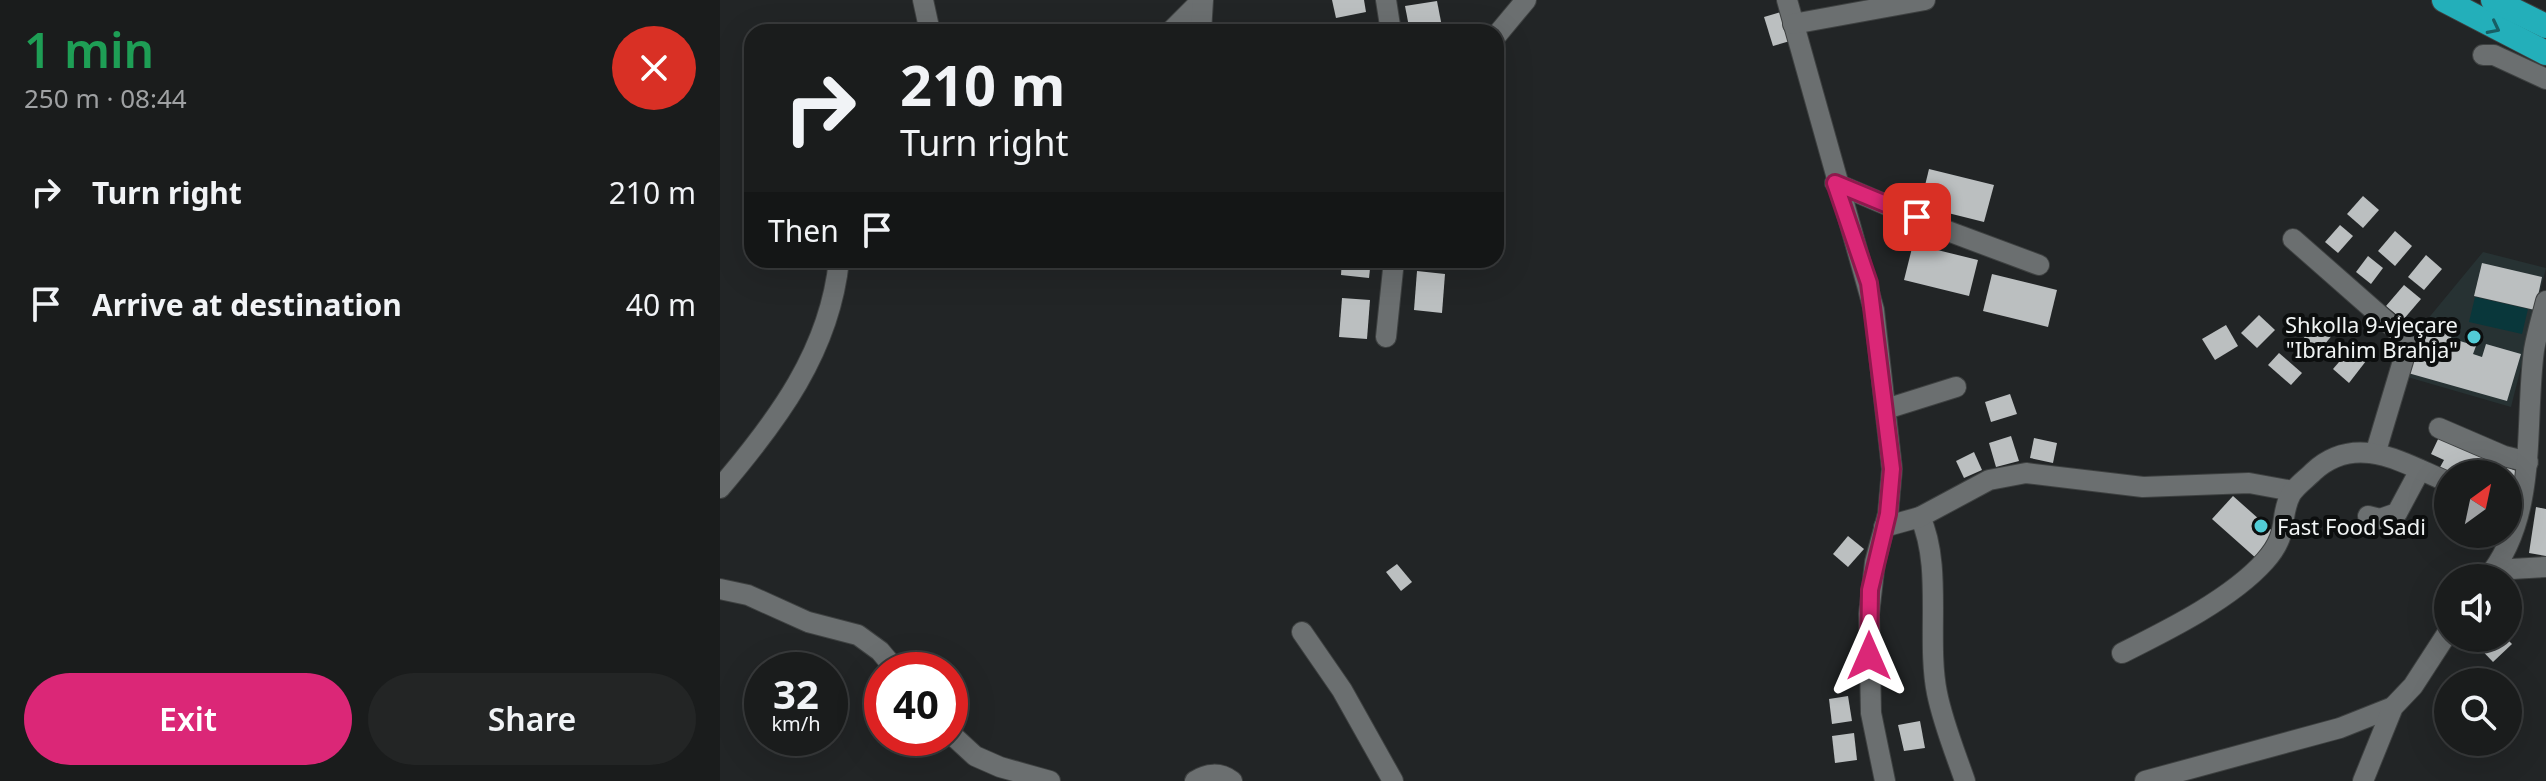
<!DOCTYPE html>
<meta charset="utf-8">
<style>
:root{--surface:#1a1c1c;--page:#232525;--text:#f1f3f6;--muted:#9fa1a3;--line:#383a3b;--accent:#db2777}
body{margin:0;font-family:"Noto Sans",sans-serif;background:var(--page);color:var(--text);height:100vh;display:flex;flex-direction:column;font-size:30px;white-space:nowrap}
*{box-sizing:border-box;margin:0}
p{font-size:26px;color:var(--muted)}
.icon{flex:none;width:44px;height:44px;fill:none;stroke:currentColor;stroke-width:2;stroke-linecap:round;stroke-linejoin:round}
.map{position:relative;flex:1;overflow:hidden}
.panel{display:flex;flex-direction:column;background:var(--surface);width:720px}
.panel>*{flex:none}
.top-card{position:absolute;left:24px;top:24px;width:760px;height:244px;border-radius:24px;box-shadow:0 8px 32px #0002,0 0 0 2px var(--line);background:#1a1c1c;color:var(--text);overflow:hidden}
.needle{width:52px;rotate:33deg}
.controls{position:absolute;left:1714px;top:460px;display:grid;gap:16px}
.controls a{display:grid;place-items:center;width:88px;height:88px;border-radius:50%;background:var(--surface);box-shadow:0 8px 32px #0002,0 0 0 2px var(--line);font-size:40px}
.speed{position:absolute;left:24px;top:652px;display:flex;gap:16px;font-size:40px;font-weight:700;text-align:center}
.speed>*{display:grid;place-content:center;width:104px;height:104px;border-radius:50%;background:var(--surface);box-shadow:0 8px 32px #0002,0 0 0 2px var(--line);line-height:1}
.speed small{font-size:20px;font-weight:400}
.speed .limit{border:12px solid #d22;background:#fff;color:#111}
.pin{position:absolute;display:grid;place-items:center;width:68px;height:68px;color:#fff;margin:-34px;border-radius:16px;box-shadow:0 4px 12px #0006}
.me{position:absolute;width:88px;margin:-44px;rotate:0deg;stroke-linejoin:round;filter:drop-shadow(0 0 6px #0008)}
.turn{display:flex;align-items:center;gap:28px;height:168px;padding:0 24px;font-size:36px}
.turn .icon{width:104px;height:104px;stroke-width:2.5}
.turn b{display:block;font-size:56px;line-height:68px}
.then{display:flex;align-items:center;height:76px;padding:0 24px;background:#0003;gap:16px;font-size:30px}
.round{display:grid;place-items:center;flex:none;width:84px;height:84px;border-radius:42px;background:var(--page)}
.headline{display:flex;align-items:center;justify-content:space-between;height:136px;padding:0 24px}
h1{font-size:48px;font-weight:600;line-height:60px;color:#1e9e55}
.primary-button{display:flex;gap:16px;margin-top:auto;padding:16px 24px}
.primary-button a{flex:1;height:92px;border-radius:48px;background:var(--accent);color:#fff;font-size:32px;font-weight:600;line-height:92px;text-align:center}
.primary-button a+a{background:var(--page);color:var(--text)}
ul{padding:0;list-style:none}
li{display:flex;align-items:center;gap:24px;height:112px;padding:0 24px}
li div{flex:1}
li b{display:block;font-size:30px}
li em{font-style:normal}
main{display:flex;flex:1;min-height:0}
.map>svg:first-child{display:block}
.built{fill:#273233}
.green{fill:#09373b}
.building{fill:#bbbfc0}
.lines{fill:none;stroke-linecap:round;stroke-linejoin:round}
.minor-casing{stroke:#3e4141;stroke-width:22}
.highway-casing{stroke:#3e4141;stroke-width:26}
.minor{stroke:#6b6f70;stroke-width:20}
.highway{stroke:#23afba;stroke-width:24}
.oneway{stroke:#185e64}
.route-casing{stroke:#8e194d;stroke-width:20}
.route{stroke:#db2777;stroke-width:14}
.poi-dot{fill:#52ccd6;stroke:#0c0e0e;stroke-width:3}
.labels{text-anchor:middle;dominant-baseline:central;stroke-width:8;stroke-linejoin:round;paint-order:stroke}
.poi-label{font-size:22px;fill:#f1f4f4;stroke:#0c0e0e;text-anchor:end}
</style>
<main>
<section class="panel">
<div class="headline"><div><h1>1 min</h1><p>250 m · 08:44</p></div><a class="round" style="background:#d93025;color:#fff"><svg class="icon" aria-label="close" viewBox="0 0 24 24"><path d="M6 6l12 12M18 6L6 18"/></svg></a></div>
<ul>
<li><svg class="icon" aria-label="right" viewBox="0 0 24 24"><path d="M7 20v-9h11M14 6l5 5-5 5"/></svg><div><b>Turn right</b></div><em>210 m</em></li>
<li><svg class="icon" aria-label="arrive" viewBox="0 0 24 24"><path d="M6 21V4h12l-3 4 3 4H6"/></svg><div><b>Arrive at destination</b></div><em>40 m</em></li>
</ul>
<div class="primary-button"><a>Exit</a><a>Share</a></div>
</section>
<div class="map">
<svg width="1826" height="781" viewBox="0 0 1826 781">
<rect width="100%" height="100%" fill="#222526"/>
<path class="built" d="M1763,252L1826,268L1791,407L1684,376L1702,326Z"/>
<path class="green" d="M1755,297L1808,309L1802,334L1749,322Z"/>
<g class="building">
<path d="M612,0H644L646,12L616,18Z"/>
<path d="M717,1L723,32H690L685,6Z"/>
<path d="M1061,12L1070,41L1053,46L1044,17Z"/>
<path d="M1209,169L1274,185L1264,222L1200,206Z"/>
<path d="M1643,196L1659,210L1643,228L1627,214Z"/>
<path d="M1620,225L1633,236L1618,253L1605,242Z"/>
<path d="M1675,231L1692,246L1675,266L1658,251Z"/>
<path d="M1193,244L1258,260L1249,296L1184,280Z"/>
<path d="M1706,255L1722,269L1704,290L1688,277Z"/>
<path d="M1648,256L1663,268L1651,284L1636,272Z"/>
<path d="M622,260H651L649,278L621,275Z"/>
<path d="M1762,263L1822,277L1815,310L1754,296Z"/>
<path d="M697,271L725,274L722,313L694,310Z"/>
<path d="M1272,274L1337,290L1328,327L1263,311Z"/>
<path d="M1684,285L1701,299L1683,320L1666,306Z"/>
<path d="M622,298L650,300L647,339L619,337Z"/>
<path d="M1539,315L1555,330L1537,348L1521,333Z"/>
<path d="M1596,321L1613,334L1597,354L1581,342Z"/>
<path d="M1506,325L1518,346L1495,360L1482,339Z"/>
<path d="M1702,326L1732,335L1728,347L1737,350L1740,341L1756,346L1753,354L1762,357L1766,344L1801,354L1787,401L1688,373Z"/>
<path d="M1631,348L1646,361L1629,383L1613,369Z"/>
<path d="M1559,353L1582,373L1571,385L1548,365Z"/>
<path d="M1290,394L1297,414L1271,422L1265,402Z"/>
<path d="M1720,435L1798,472L1788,494V474H1729L1719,469L1724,460L1711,454Z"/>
<path d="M1291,436L1299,461L1276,467L1269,443Z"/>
<path d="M1314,438L1337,443L1333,463L1310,458Z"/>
<path d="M1254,452L1262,470L1244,478L1236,461Z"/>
<path d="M1513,496L1558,536L1537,559L1492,519Z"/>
<path d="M1816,507L1826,509V556L1809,553Z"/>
<path d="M1128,536L1144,549L1128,567L1113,554Z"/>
<path d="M677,564L692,582L681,591L666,572Z"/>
<path d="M1756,638H1786L1792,644L1773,662L1753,641Z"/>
<path d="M1128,696L1132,721L1112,724L1109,699Z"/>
<path d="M1200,721L1205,748L1184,751L1178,725Z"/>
<path d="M1134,733L1137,760L1115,763L1112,736Z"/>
</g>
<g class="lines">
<defs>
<g id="minor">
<path d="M203,0L210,32"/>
<path d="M666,0L671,32"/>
<path d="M1067,0L1154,310L1172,469L1168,514L1155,562L1149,614L1151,713L1165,781"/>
<path d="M1073,24L1205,0"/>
<path d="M450,32L482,0"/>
<path d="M481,32L483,0"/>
<path d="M776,36L806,0"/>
<path d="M1763,55H1774L1826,79"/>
<path d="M1115,183L1225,230L1319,265"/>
<path d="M1573,239L1689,341L1656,451"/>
<path d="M666,337L674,260"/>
<path d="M1166,409L1236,387"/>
<path d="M1719,428L1784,456L1808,462"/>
<path d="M0,488C57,421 110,351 119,260"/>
<path d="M1648,516L1660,519L1677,513L1700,470"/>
<path d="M1200,517C1223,566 1206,639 1217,693C1223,723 1235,752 1245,781"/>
<path d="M1164,527L1200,517L1269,480L1306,473L1423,487L1529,483L1573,491"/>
<path d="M1774,570L1826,567"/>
<path d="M1767,578C1819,516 1804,424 1814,350C1817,333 1822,317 1826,301"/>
<path d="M0,589L28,595L88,622L138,635L160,651L176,670"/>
<path d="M582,632L622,690L673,781"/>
<path d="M1402,653C1448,630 1511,599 1545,561C1571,532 1558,518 1571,494C1576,486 1586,479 1593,472C1636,432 1683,463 1728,482"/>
<path d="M230,733L255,756L280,767L330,781"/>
<path d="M475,781C487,773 500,772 512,781"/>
<path d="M1425,781L1620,728L1673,707"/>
<path d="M1643,781L1673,707L1693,686L1728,632"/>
</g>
<g id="highway">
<path d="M1724,0L1826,53"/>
<path d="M1773,0L1826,26"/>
</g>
</defs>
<use href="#minor" class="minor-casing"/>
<use href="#highway" class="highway-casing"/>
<use href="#minor" class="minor"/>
<use href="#highway" class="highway"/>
</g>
<defs><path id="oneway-chevron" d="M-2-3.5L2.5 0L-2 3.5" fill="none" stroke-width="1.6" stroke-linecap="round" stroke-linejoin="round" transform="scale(2)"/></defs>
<use class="oneway" href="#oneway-chevron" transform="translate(1774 28) rotate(27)"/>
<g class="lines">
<defs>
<path id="route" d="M1149,656L1150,590L1168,514L1172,469L1149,283L1115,183L1197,217"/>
</defs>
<use href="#route" class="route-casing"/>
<use href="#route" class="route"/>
</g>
<g class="poi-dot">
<circle cx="1754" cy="337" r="8"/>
<circle cx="1541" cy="526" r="8"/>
</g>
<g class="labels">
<g class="poi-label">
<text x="1738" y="324">Shkolla 9-vjeçare<tspan x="1738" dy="25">"Ibrahim Brahja"</tspan></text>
<text x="1557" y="526" text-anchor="start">Fast Food Sadi</text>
</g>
</g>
</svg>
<div class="controls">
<a><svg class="needle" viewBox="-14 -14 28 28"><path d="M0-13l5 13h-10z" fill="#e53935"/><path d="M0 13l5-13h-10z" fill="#9fa1a3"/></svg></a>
<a><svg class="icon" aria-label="sound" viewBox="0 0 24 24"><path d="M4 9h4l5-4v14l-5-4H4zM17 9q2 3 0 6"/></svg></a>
<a><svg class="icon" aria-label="search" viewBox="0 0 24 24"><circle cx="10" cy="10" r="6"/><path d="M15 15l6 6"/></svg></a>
</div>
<div class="speed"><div>32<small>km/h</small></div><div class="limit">40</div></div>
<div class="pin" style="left:1197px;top:217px;background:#d93025"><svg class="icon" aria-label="arrive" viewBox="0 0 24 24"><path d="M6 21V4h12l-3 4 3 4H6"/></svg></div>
<svg class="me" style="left:1149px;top:656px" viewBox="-20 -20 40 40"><path d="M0-17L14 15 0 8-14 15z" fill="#db2777" stroke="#fff" stroke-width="4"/></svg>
<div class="top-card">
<div class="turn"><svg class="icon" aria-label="right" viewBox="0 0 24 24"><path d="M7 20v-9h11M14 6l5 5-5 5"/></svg><div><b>210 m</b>Turn right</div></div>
<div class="then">Then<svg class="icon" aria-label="arrive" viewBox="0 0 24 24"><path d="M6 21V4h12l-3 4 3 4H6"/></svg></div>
</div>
</div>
</main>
